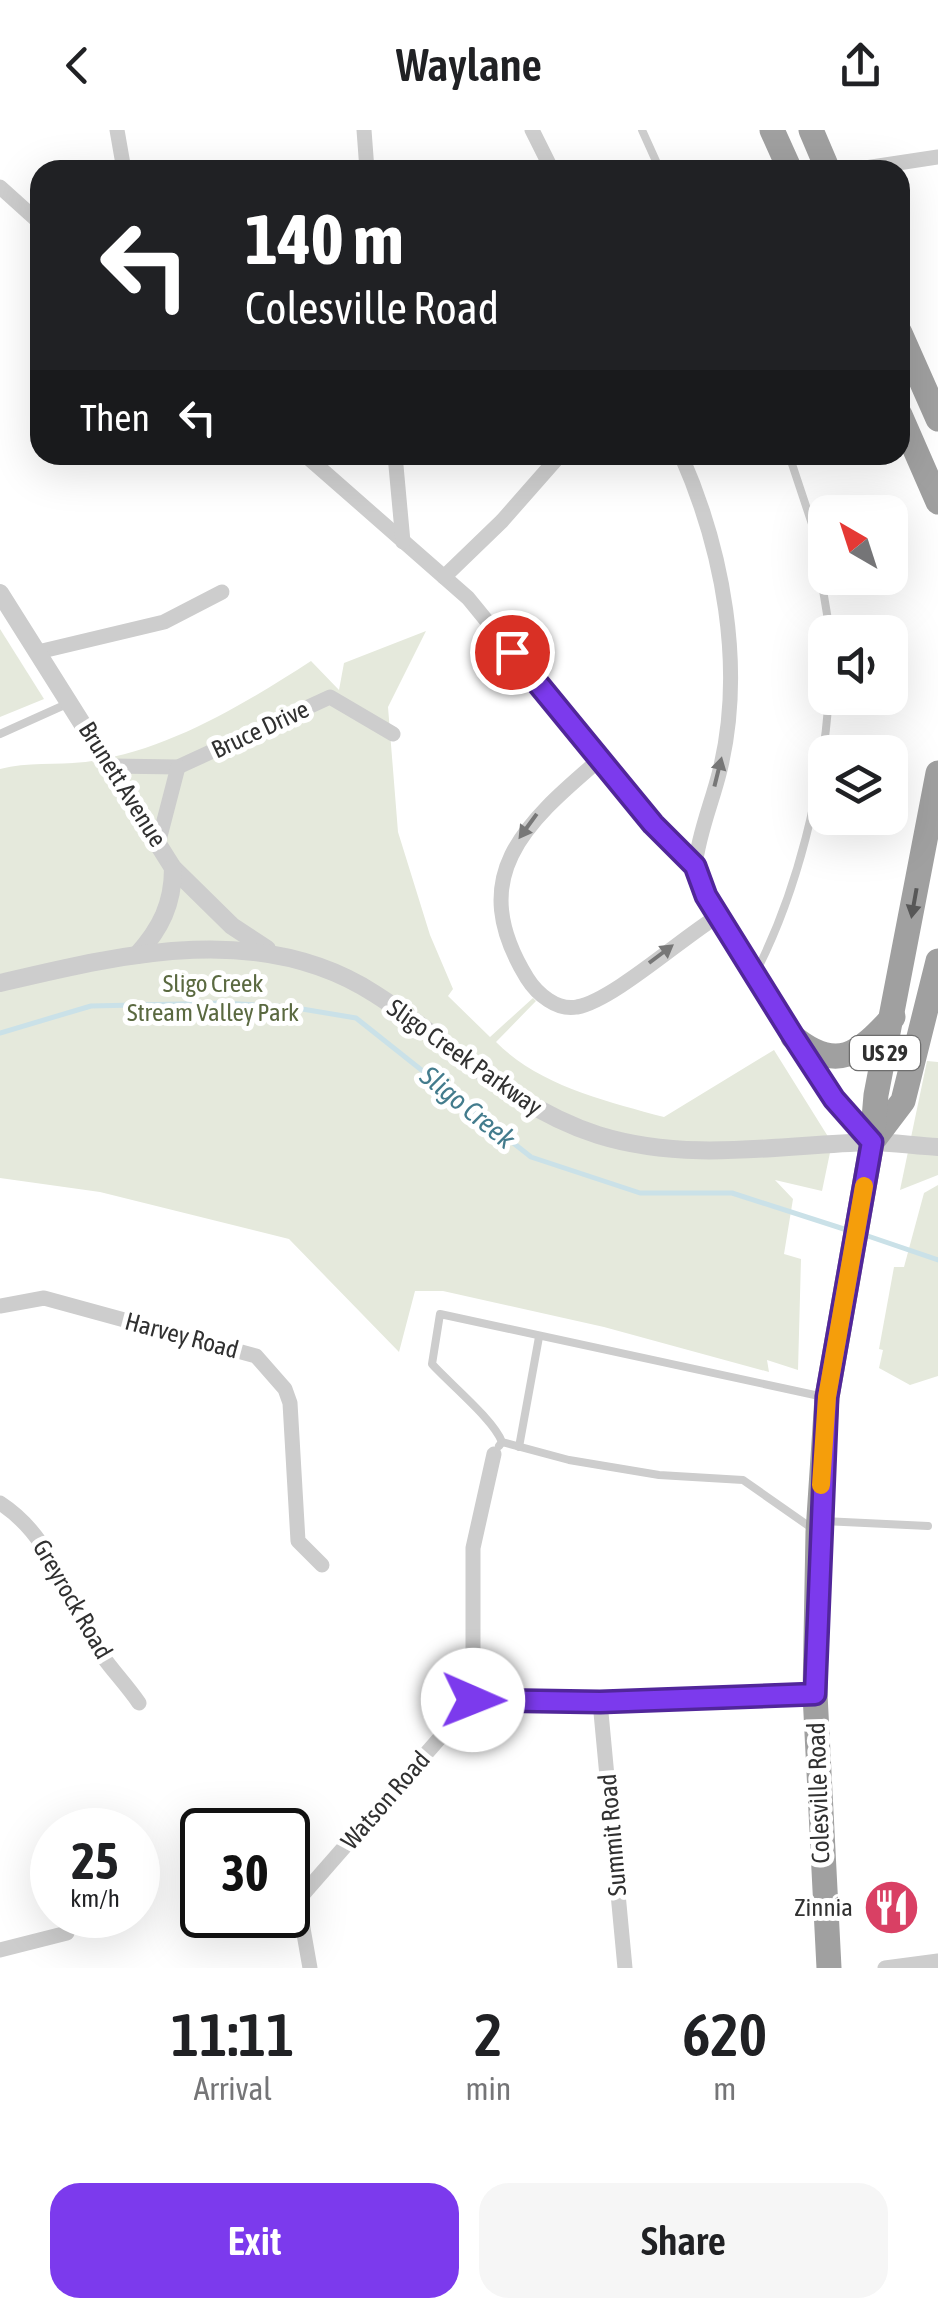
<!DOCTYPE html>
<style>
:root{--surface:#fff;--page:#f6f6f6;--text:#202124;--muted:#757577;--accent:#7c3aed}
body{margin:0;font-family:"Asap Condensed",sans-serif;background:var(--page);color:var(--text);height:100vh;display:flex;flex-direction:column;font-size:38px;white-space:nowrap}
*{box-sizing:border-box;margin:0}
p{font-size:32px;color:var(--muted)}
.icon{flex:none;width:55px;height:55px;fill:none;stroke:currentColor;stroke-width:2;stroke-linecap:round;stroke-linejoin:round}
.map{position:relative;height:1838px;overflow:hidden}
.sheet{display:flex;flex-direction:column;background:var(--surface);flex:1}
.sheet>*{flex:none}
.guide{position:absolute;left:30px;top:30px;width:880px;height:305px;border-radius:30px;box-shadow:0 10px 40px #0002;background:#202124;color:#fff;overflow:hidden}
.needle{width:65px;rotate:321deg}
.tools{position:absolute;left:808px;top:365px;display:grid;gap:20px}
.tools a{display:grid;place-items:center;width:100px;height:100px;border-radius:20px;background:var(--surface);box-shadow:0 10px 40px #0002;font-size:50px}
.speed{position:absolute;left:30px;top:1678px;display:flex;gap:20px;font-size:50px;font-weight:700;text-align:center}
.speed>*{display:grid;place-content:center;width:130px;height:130px;border-radius:50%;background:var(--surface);box-shadow:0 10px 40px #0002;line-height:1}
.speed small{font-size:25px;font-weight:400}
.speed .limit{border:5px solid #111;border-radius:15px;background:#fff;color:#111}
.pin{position:absolute;display:grid;place-items:center;width:85px;height:85px;color:#fff;margin:-42px;border:5px solid #fff;border-radius:50%;box-shadow:0 2px 10px #0007}
.me{position:absolute;width:110px;margin:-55px;rotate:91deg;stroke-linejoin:round;filter:drop-shadow(0 0 8px #0008)}
.turn{display:flex;align-items:center;gap:35px;height:210px;padding:0 50px;font-size:45px}
.turn .icon{width:130px;height:130px;stroke-width:2.5}
.turn b{display:block;font-size:70px;line-height:85px}
.then{display:flex;align-items:center;height:95px;padding:0 50px;background:#0003;gap:20px;font-size:38px}
.eta{display:flex;justify-content:space-evenly;align-items:center;height:170px;text-align:center}
.eta b{font-size:60px;font-weight:600;line-height:70px}
.cta{display:flex;gap:20px;margin-top:auto;padding:20px 50px}
.cta a{flex:1;height:115px;border-radius:30px;background:var(--accent);color:#fff;font-size:40px;font-weight:600;line-height:115px;text-align:center}
.cta a+a{background:var(--page);color:var(--text)}
header{display:flex;justify-content:space-between;align-items:center;height:130px;padding:0 50px;background:var(--surface);font-size:45px;font-weight:600}
.map>svg:first-child{display:block}
.green{fill:#e5e9dc}
.lines{fill:none;stroke-linecap:round;stroke-linejoin:round}
.stream{stroke:#cae1e8;stroke-width:5}
.service{stroke:#cdcdcd;stroke-width:8}
.minor{stroke:#cdcdcd;stroke-width:15}
.tertiary{stroke:#cdcdcd;stroke-width:18}
.trunk{stroke:#a0a0a0;stroke-width:25}
.oneway{fill:#777}
.oneway2{fill:#575757}
.route-casing{stroke:#51269a;stroke-width:25}
.route{stroke:#7c3aed;stroke-width:18}
.slow{stroke:#f59e0b;stroke-width:18}
.labels{text-anchor:middle;dominant-baseline:central;stroke-width:10;stroke-linejoin:round;paint-order:stroke}
.shield{fill:#fff;stroke:#6e6e6e;stroke-width:2.5}
.shield-label{font-size:22px;font-weight:bold;fill:#303030}
.street-label{font-size:25px;fill:#303030;stroke:#fff}
.park-label{font-size:25px;fill:#5a6940;stroke:#fff}
.poi-label{font-size:25px;fill:#303030;stroke:#fff;text-anchor:end}
.water-label{font-size:28px;font-style:italic;fill:#437c8d;stroke:#fff}
</style>
<header><svg class="icon" aria-label="back" viewBox="0 0 24 24"><path d="M15 5l-7 7 7 7"/></svg>Waylane<svg class="icon" aria-label="share" viewBox="0 0 24 24"><path d="M12 15V3M7 8l5-5 5 5M5 13v7h14v-7"/></svg></header>
<div class="map">
<svg width="938" height="1838" viewBox="0 0 938 1838">
<rect width="100%" height="100%" fill="#fff"/>
<g class="green">
<path d="M0,499L44,569L0,587Z"/>
<path d="M426,501L388,577L398,702L430,805L453,859L448,866L490,907L533,868L536,871L496,912C540,956 606,971 664,987L774,920L832,1013L822,1061L775,1050L793,1069L784,1124L801,1129L798,1240L767,1230L769,1242L604,1197L443,1161H415L399,1222L289,1109L100,1062L0,1048V639C30,631 60,636 92,631C171,619 246,573 311,531L339,560L344,533Z"/>
<path d="M927,931L938,932V1045L900,1060Z"/>
<path d="M938,1055V1246L910,1255L879,1238L883,1220L879,1219L894,1137H904L924,1063Z"/>
</g>
<g class="lines">
<g class="stream">
<path d="M0,903L91,876L224,873L290,877L356,888L531,1027L640,1063H732L847,1100"/>
<path d="M862,1104L938,1130"/>
</g>
<g class="service">
<path d="M642,0L660,40"/>
<path d="M789,325L812,394L830,502"/>
<path d="M0,604L69,573"/>
<path d="M756,842C798,760 822,659 829,568"/>
<path d="M502,1312C494,1290 450,1254 432,1234L440,1184L824,1267"/>
<path d="M499,1316L502,1312L569,1330L659,1345L743,1350L813,1399"/>
<path d="M519,1317L539,1207"/>
<path d="M823,1391L928,1396"/>
</g>
<g class="minor">
<path d="M117,0L124,40"/>
<path d="M364,0L367,40"/>
<path d="M532,0L552,40"/>
<path d="M852,40L938,27"/>
<path d="M0,57L40,93"/>
<path d="M305,325L468,468L653,694L695,736L707,765L793,907L834,969L872,1012"/>
<path d="M395,325L403,412"/>
<path d="M681,325C723,420 745,537 720,640C712,673 699,702 695,736"/>
<path d="M444,447L502,391L560,325"/>
<path d="M38,522L164,492L222,462"/>
<path d="M599,630C524,694 465,747 527,848C537,864 557,881 577,877C612,871 683,807 718,786"/>
<path d="M112,636L178,637L330,567L393,604"/>
<path d="M159,710L178,637"/>
<path d="M0,1176L44,1168L256,1226L285,1259L290,1273L298,1411L322,1435"/>
<path d="M0,1373C52,1407 61,1459 91,1509C104,1532 124,1551 139,1573"/>
<path d="M473,1570L600,1572L815,1564"/>
<path d="M600,1572L625,1838"/>
<path d="M204,1787L214,1785"/>
<path d="M0,1820L67,1803"/>
<path d="M310,1838L298,1770L473,1570V1418L494,1324"/>
<path d="M885,1838L938,1831"/>
</g>
<g class="tertiary">
<path d="M0,463L173,738L232,796L267,819"/>
<path d="M137,825C161,798 173,774 173,738"/>
<path d="M0,853C123,824 261,790 375,864C451,912 510,977 598,1005C688,1033 779,1015 870,1012C892,1012 916,1016 938,1017"/>
</g>
<g class="trunk">
<path d="M772,0L790,40"/>
<path d="M811,0L828,40"/>
<path d="M900,203L938,289"/>
<path d="M900,285L938,372"/>
<path d="M793,907C837,943 859,924 893,887"/>
<path d="M872,1012L903,971L938,831"/>
<path d="M829,1838L815,1564L818,1402L827,1267L872,1012L876,965L938,643"/>
</g>
</g>
<defs><path id="oneway-solid" d="M-6-.8H1V-3.2L6.5 0L1 3.2V.8H-6Z" transform="scale(2.5)"/></defs>
<g class="oneway">
<use href="#oneway-solid" transform="translate(718 642) rotate(-76)"/>
<use href="#oneway-solid" transform="translate(528 696) rotate(126)"/>
<use href="#oneway-solid" transform="translate(661 824) rotate(-37)"/>
</g>
<use class="oneway2" href="#oneway-solid" transform="translate(914 773) rotate(100)"/>
<g class="lines">
<defs>
<path id="route" d="M473,1570L600,1572L815,1564L827,1267L872,1012L834,969L793,906L706,766L695,736L653,694L512,522"/>
</defs>
<use href="#route" class="route-casing"/>
<use href="#route" class="route"/>
<path class="slow" d="M821,1355L827,1267L864,1056"/>
</g>
<defs>
<symbol id="restaurant-disc" viewBox="-11 -11 22 22"><circle r="9.5" fill="#d94064" stroke="#fff"/><path d="M-5-6h1v4h1v-4h1v4h1v-4h1v5L-1.5 .5V6h-2V.5L-5-1ZM5-6V6H3V1.5H1.5Q1.5-4 5-6Z" fill="#fff"/></symbol>
</defs>
<g fill-rule="evenodd">
<use href="#restaurant-disc" x="860" y="1746" width="63" height="63"/>
</g>
<g class="labels">
<rect class="shield" x="850" y="906" width="70" height="34" rx="8"/>
<g class="shield-label">
<text x="885" y="923">US 29</text>
</g>
<g class="street-label">
<text transform="translate(260 599) rotate(-25)">Bruce Drive</text>
<text transform="translate(123 654) rotate(58)">Brunett Avenue</text>
<text transform="translate(465 927) rotate(35)">Sligo Creek Parkway</text>
<text transform="translate(182 1205) rotate(15)">Harvey Road</text>
<text transform="translate(73 1469) rotate(60)">Greyrock Road</text>
<text transform="translate(818 1663) rotate(-92)">Colesville Road</text>
<text transform="translate(385 1670) rotate(-49)">Watson Road</text>
<text transform="translate(612 1705) rotate(-95)">Summit Road</text>
</g>
<g class="park-label">
<text x="213" y="853">Sligo Creek<tspan x="213" dy="29">Stream Valley Park</tspan></text>
</g>
<g class="poi-label">
<text x="853" y="1777">Zinnia</text>
</g>
<g class="water-label">
<text transform="translate(468 977) rotate(39)">Sligo Creek</text>
</g>
</g>
</svg>
<div class="tools">
<a><svg class="needle" viewBox="-14 -14 28 28"><path d="M0-13l5 13h-10z" fill="#e53935"/><path d="M0 13l5-13h-10z" fill="#757577"/></svg></a>
<a><svg class="icon" aria-label="sound" viewBox="0 0 24 24"><path d="M4 9h4l5-4v14l-5-4H4zM17 9q2 3 0 6"/></svg></a>
<a><svg class="icon" aria-label="layers" viewBox="0 0 24 24"><path d="M12 4l9 5-9 5-9-5zM3 14l9 5 9-5"/></svg></a>
</div>
<div class="speed"><div>25<small>km/h</small></div><div class="limit">30</div></div>
<div class="pin" style="left:512px;top:522px;background:#d93025"><svg class="icon" aria-label="arrive" viewBox="0 0 24 24"><path d="M6 21V4h12l-3 4 3 4H6"/></svg></div>
<svg class="me" style="left:473px;top:1570px" viewBox="-20 -20 40 40"><circle r="19" fill="#fff"/><path d="M0-13L10 11 0 6-10 11z" fill="#7c3aed"/></svg>
<div class="guide">
<div class="turn"><svg class="icon" aria-label="left" viewBox="0 0 24 24"><path d="M17 20v-9H6M10 6l-5 5 5 5"/></svg><div><b>140 m</b>Colesville Road</div></div>
<div class="then">Then<svg class="icon" aria-label="left" viewBox="0 0 24 24"><path d="M17 20v-9H6M10 6l-5 5 5 5"/></svg></div>
</div>
</div>
<section class="sheet">
<div class="eta">
<div><b>11:11</b><p>Arrival</p></div>
<div><b>2</b><p>min</p></div>
<div><b>620</b><p>m</p></div>
</div>
<div class="cta"><a>Exit</a><a>Share</a></div>
</section>
